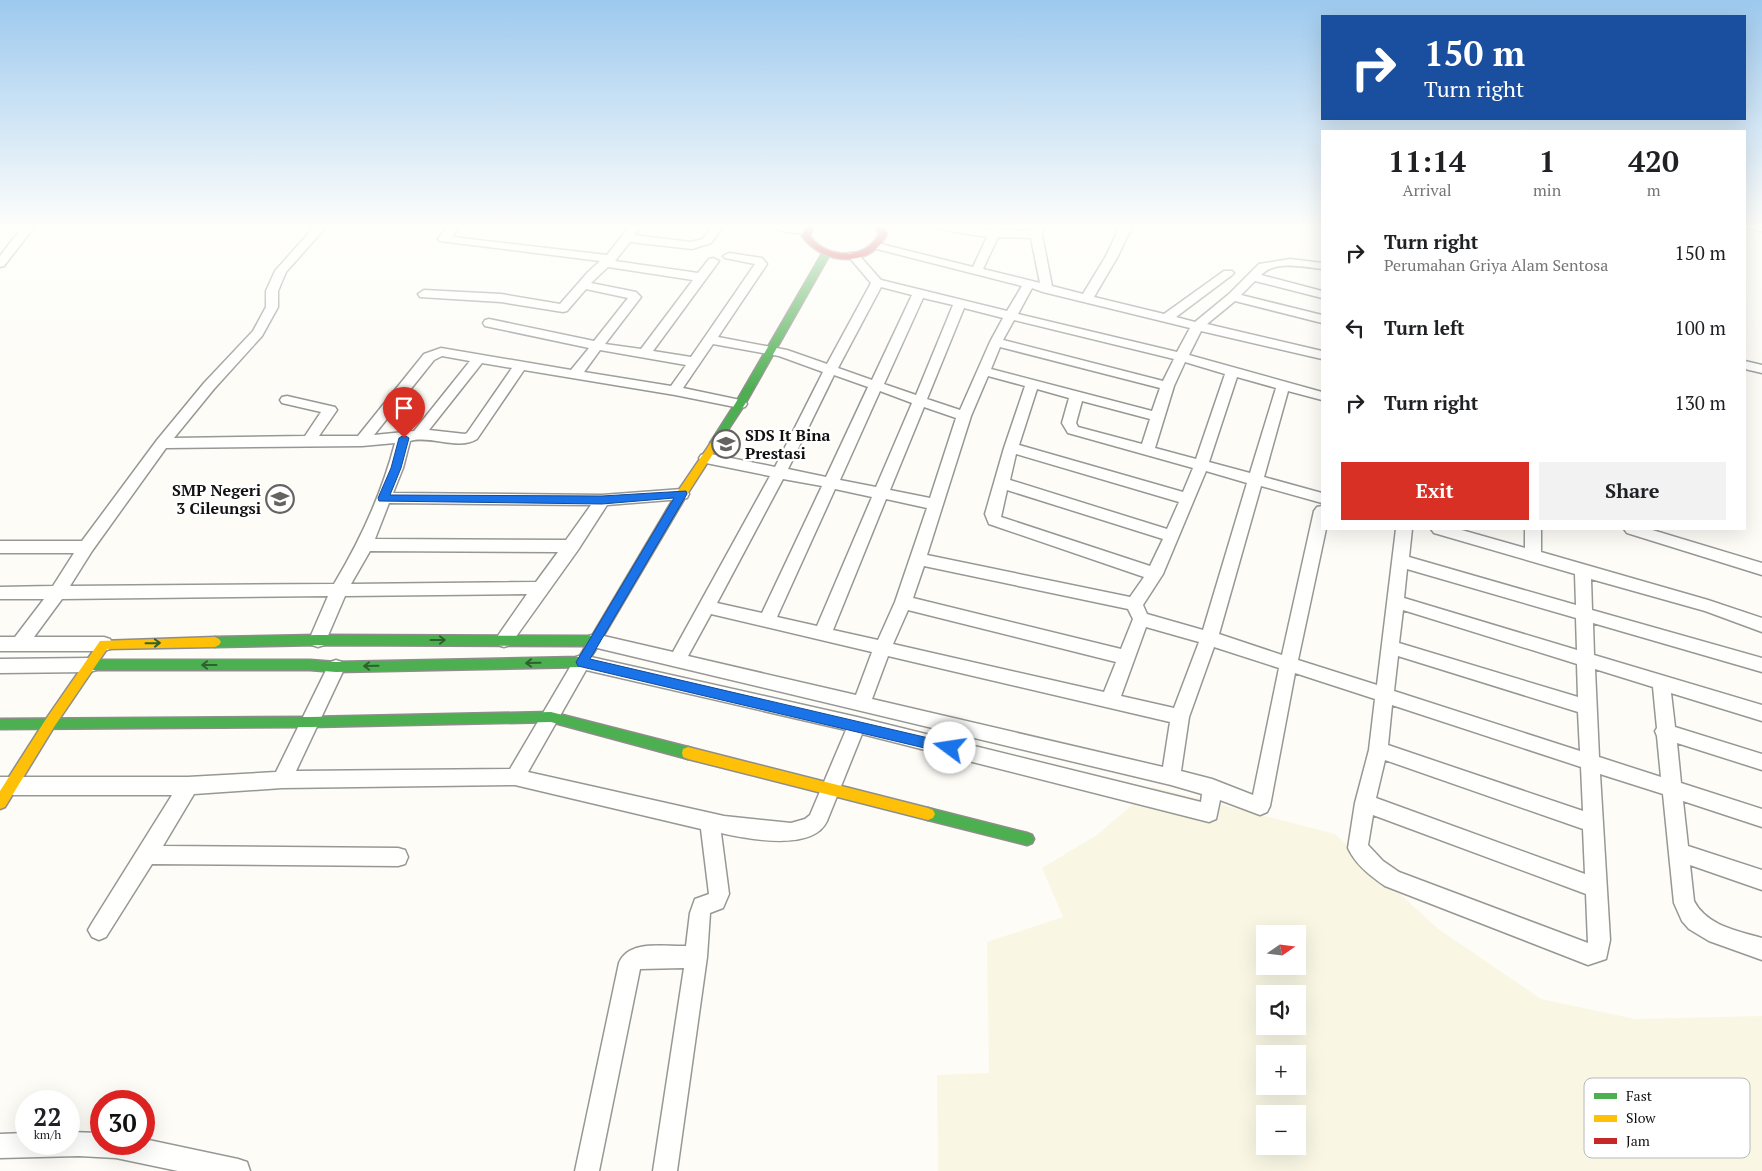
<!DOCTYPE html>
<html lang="en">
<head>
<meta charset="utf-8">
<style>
  :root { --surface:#fff; --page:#f2f2f2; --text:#202124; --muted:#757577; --accent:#d93025 }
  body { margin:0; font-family:"PT Serif",serif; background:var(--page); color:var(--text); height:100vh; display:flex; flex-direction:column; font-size:19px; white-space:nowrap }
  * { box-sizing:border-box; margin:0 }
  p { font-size:16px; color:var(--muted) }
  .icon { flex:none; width:28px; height:28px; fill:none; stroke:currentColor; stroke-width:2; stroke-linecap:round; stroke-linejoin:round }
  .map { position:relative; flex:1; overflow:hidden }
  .side { position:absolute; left:1321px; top:130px; width:425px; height:400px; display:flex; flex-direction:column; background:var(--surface); border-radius:0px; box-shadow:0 5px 20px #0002 }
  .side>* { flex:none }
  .banner { position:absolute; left:1321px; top:15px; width:425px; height:105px; border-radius:0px; box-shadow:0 5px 20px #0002; background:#1a4fa0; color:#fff; overflow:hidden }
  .needle { width:32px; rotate:76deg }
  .controls { position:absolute; left:1256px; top:925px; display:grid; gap:10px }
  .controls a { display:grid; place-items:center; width:50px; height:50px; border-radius:0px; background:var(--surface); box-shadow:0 5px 20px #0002; font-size:25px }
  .speed { position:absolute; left:15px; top:1090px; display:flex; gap:10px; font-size:25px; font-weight:700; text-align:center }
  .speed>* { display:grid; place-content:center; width:65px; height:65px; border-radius:50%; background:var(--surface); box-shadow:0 5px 20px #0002; line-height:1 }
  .speed small { font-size:12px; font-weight:400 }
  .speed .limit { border:8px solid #d22; background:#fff; color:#111 }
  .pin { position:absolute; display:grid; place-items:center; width:42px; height:42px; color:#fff; margin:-51px -21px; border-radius:50% 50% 50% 0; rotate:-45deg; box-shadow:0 0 5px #0007 }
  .pin .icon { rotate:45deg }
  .me { position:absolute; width:55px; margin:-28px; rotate:284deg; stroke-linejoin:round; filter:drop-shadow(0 0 4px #0008) }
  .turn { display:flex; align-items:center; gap:18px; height:105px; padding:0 20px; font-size:22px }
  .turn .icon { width:65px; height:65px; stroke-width:2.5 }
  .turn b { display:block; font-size:35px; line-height:42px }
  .eta { display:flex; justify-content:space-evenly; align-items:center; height:85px; text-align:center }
  .eta b { font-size:30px; font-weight:700; line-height:35px }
  .cta { display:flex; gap:10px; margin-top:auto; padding:10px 20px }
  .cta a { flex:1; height:58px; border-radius:0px; background:var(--accent); color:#fff; font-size:20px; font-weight:700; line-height:58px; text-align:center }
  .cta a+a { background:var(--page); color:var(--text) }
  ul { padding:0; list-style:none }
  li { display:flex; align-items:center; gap:15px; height:75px; padding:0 20px }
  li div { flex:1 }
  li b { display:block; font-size:19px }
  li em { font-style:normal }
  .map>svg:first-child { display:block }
  .farmland { fill:#f9f7e4; fill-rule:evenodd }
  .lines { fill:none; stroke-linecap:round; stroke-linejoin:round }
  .street-casing { stroke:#979795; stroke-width:3 }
  .fast-casing { stroke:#8e8d8b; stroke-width:3 }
  .slow-casing { stroke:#8e8d8b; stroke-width:3 }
  .jam-casing { stroke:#8e8d8b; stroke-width:3 }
  .street { fill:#fffffe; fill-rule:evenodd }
  .fast { fill:#4caf50; fill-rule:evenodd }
  .slow { fill:#ffc107; fill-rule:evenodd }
  .jam { fill:#c62828; fill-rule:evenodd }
  .oneway { stroke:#2e6030 }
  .route { fill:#1a73e8; stroke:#114b97 }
  .labels { text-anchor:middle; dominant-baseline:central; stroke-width:5; stroke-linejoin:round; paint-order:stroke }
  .poi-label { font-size:16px; font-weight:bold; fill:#111; stroke:#fff; text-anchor:start }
  .key { fill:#fff; stroke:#b8b8b8; stroke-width:1 }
  .key-label { font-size:14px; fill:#111 }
</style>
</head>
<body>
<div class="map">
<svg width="1762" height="1171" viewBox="0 0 1762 1171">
  <rect width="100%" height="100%" fill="#fdfcf7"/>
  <!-- farmland -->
  <path class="farmland" d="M1153,787l182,47 102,94 104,71 94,20 127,-3v155h-824l-1,-96 52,-2 -2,-131 76,-25 -21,-49 55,-33zM1265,934h33v32h-33zM1265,994h33v32h-33zM1265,1054h33v32h-33zM1265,1114h33v32h-33z"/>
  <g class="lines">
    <defs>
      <g id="street">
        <polygon points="23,226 35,226 4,266 0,267 0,256"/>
        <path d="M315,226h12l-41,46 -8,19v16l-16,29 -48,53 -40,49 131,-2 16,-24 -39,-9 -2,-3 2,-3 5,-1 48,11 2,3 -18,26h39l66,-82 17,-6 130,22 18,-22 -104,-22 -2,-3 2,-3 4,-1 105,22 34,-43 -42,-9 -19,22 -4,1 -62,-10 -81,-5 -2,-3 6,-4 77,4 59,10 28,-32 12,-11 -160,-20 -2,-2 10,-13h12l-8,11 155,18 23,-29h12l-8,9 57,7 12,-3 9,-13h12l-13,17 -19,6 -62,-7 -15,19 83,12 11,-14 4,-1 6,3 -66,90 38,6 64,-93 -30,-6 -2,-2 6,-3 33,5 5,6 -49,73 69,13 40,14 44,-81 -22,-26 -2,-2 2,-2h8l24,27 126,31 15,-25 -149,-38 -2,-2 6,-3 96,24 14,-30 -50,-8 -6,-3h24l34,4 1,-4h12l-2,4 31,1 1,-5h12l-2,9 10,51 31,8 23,-38 14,-30h12l-14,30 -24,41 70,17 60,-43h8l2,2 -2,2 -56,42 19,5 34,-28 30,-30 31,-5 32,4v6c-19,-2 -47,-9 -61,6l61,16v7l-67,-17 -14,14 81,20v8l-87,-22 -28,23 115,27v8l-121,-28 -12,24 133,37v8l-34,-9 -24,86 58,16v10l-61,-17 -42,148 63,21 32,-144 3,-4 5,-1v23h4l-28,131 79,25 19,-156h16l-3,28 167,48 -1,-31 -141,-41 -3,-4h27l67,19v-19h16v23l167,48 54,18v14l-57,-21 -114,-32 1,31 170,48v14l-169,-49 1,32 168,50v16l-91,-28 4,34 87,27v16l-85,-27 4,40 81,26v18l-79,-26 5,45 74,24v20l-72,-25 4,36c13,25 44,30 68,37v22l-53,-19 -20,-12 -7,-8 -8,-18 -11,-109 -63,-20 10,166 -4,19 -18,6 -203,-79c-15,-10 -30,-22 -37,-38l7,-45 14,-53 6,-51 -80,-26 -25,133 -3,6 -7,3 -40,-15 -4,19 -7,3 -347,-88 -35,87c-14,31 -79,18 -106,12l8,61 -6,14 -13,5 -3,44 -30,214h-24l31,-203 -44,1 -41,202h-24l44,-208c10,-24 46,-16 67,-17l4,-33 5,-14 14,-5 -8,-65 -186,-44 -233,3 -88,6 -31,52 235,2 7,2 3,7 -3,7 -7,2 -246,-2 -46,73 -7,3 -7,-3 -4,-7 4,-7 80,-128h-172v-18h188l88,-5 54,-110 6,-2 6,2 3,5 -49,104 214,-2 66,-112 6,-2 275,62 344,85 1,-8 -31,-9 -582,-139 -3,-5 3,-5 6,-2 78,18 97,-176 -64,-13 -5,-2 -2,-3 2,-3 5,-2 69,14 48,-95 -44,-16 -66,-12 -30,44 62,13 2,3 -2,3 -5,1 -65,-13 -151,-25 -47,69c-19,12 -46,-4 -67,2l-7,27 -10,25 209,2 80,-6 5,1 2,4 -2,4 -5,1 -75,6 -29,45 -68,95 -6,2 -6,-2 -3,-5 32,-46 -182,2 -21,49 -6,2 -6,-2 -3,-5 19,-44 -266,3 -28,38h70l6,2 3,5 -3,5 -6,2h-104v-14h15l29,-38h-44v-12l53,-1 21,-33h-74v-12h82l75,-101 47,-57 49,-52 13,-24v-16l9,-20zM998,237l33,1 9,45 -57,-14zM608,267l85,13 -52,69 -36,-5 36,-47 -5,-5 -45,-9zM881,287l31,8 -40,85 -34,-12zM1032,288l11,4 147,36 -13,24 -159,-38zM923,298l30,7 -37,90 -32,-11zM964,308l39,10 -13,24 -30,68 -33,-11zM1014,320l160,39 -11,22 -160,-41zM1000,347l160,41 -8,23 -161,-42zM600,350l86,15 -15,21 -87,-14zM442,356l28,5 -56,70 -40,4 60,-75zM1185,362l40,12 -29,85 -41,-11 19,-62zM482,363l30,5 -45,65 -2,1 -36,-4zM834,375l34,12 -42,90 -38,-8zM988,376l37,10 -21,62 -19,66 4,10 155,53 -14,20 -203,-42 44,-139zM1237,377l39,11 -26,85 -41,-11zM1037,389l32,9 -7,25 6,10 125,35 -10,24 -164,-47zM880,391l32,12 -36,84 -36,-7zM1082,401l68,18 -8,25 -64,-17 -2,-4zM924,407l32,11 -26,80 -40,-8zM395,443c-13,50 -34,96 -61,141l-264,2 22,-35 74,-103 196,-2zM1016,454l163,48 -12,27 -157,-49zM1206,471l41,12 -44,147 -56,-16 -4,-9 20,-31zM783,479l39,7 -60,127 -45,-10zM835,489l37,8 -55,129 -40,-9zM1007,490l156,49 -13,27 -149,-49zM886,499l41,9 -32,94 -17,38 -45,-10zM389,503l202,2 -25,35 -191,-1zM370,551l188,1 -22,30 -185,2zM924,566l204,43 5,10 -12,30 -208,-51zM1407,569l169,49 1,32 -173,-52zM908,610l208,52 -12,30 -211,-48zM1403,610l174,54 1,33 -179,-54zM711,614l161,38 -16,43 -168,-39zM1146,627l53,15 -25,66 -53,-12zM1214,647l65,21 -26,127 -41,-16 -31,-8 8,-54zM888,656l282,66 -7,45 -291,-68zM1398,656l180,56 2,39 -186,-60zM1595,669l58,18 4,41 -2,3 2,5 4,41 -62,-20zM586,670l260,60 -36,85 -5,4 -14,4 -67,-7 -196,-44zM1392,705l189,62 2,44 -195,-66zM1385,760l198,69 2,45 -209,-76zM1373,815l213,79 2,49 -189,-71 -16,-11 -15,-16z"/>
        <path d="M772,226l39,2 2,2c-7,6 -34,2 -41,-4z"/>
        <polygon points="1745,226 1762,226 1762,231 1747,228"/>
        <polygon points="1745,361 1762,365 1762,373 1745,369"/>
        <polygon points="1624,529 1649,529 1762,563 1762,575 1627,533"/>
        <polygon points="90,658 96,660 99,665 96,670 90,672 0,673 0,659"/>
        <polygon points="69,1132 101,1133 101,1144 144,1144 144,1139 238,1159 247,1162 250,1171 178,1171 116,1158 79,1156 0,1158 0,1134 26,1133 26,1144 69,1144"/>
      </g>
      <g id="fast">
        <polygon points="823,252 830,254 745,404 718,445 712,445 710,443 735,404"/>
        <polygon points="318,635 595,636 599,638 601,641 599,644 594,646 596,649 586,665 582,667 336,672 310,670 90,670 86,668 84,665 86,662 90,660 310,660 336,662 579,657 586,646 318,645 215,647 211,645 209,642 211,639 215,637"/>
        <polygon points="551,712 688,747 693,749 694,753 693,757 688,759 551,722 310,727 0,729 0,719 310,717"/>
        <polygon points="928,808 1027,833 1032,835 1034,839 1032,843 1027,845 928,820 923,818 921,814 923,810"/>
      </g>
      <g id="slow">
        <polygon points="715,440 720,443 686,496 594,652 586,652 584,649 586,646 678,491 712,441"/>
        <polygon points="215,637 219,639 221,642 219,645 215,647 107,649 54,727 5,807 0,809 0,791 46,719 100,641"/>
        <polygon points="688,747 928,808 933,810 935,814 933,818 928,820 688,759 683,757 682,753 683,749"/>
      </g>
      <path id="jam" d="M806,226h8l-4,10c16,23 56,25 69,-2l-4,-8h8l4,8c-16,35 -65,31 -85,2z"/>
    </defs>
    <!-- street casing -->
    <use href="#street" class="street-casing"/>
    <!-- fast casing -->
    <use href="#fast" class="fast-casing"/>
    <!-- slow casing -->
    <use href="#slow" class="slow-casing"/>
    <!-- jam casing -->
    <use href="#jam" class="jam-casing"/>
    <!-- street -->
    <use href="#street" class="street"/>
    <!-- fast -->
    <use href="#fast" class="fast"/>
    <!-- slow -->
    <use href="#slow" class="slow"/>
    <!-- jam -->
    <use href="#jam" class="jam"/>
  </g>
  <!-- one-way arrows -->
  <defs><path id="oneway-shaft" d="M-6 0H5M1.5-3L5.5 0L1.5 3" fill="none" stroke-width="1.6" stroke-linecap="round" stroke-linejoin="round" transform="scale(1.25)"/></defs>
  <g class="oneway">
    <use href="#oneway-shaft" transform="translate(438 640)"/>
    <use href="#oneway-shaft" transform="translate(153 643) rotate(-1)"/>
    <use href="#oneway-shaft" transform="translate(533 663) rotate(179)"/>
    <use href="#oneway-shaft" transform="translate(209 665) rotate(-180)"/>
    <use href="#oneway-shaft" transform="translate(371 666) rotate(179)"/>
  </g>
  <!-- sky -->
  <linearGradient id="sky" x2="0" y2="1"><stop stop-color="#9dc9ee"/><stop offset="0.58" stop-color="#fefefb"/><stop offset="1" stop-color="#fefefb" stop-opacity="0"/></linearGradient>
  <rect width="1762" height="390" fill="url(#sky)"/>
  <!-- route -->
  <polygon class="route" points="404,435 409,438 401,468 390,495 602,496 686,491 687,494 590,659 950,743 954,744 956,748 954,752 950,754 578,666 576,662 578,659 674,498 602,504 379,501 378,498 391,468 399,438"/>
  <!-- icons -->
  <defs>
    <symbol id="school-ring" viewBox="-11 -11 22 22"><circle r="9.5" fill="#fff" stroke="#646362" stroke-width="1.5"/><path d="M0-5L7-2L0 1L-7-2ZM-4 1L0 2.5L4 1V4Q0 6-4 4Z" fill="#646362"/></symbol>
  </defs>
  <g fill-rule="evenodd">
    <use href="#school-ring" x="710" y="428" width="32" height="32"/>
    <use href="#school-ring" x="264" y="483" width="32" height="32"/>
  </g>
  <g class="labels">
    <!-- poi labels -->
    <g class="poi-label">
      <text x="745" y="435">SDS It Bina<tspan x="745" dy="18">Prestasi</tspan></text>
      <text x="261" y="490" text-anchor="end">SMP Negeri<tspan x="261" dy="18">3 Cileungsi</tspan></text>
    </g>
  </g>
  <!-- legend -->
  <rect x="1584" y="1078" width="166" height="80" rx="8" class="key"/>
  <rect x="1594" y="1093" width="23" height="6" fill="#4caf50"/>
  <rect x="1594" y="1115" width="23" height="7" fill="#ffc107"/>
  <rect x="1594" y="1138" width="23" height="6" fill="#c62828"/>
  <g class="key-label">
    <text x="1626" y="1101">Fast</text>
    <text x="1626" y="1123">Slow</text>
    <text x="1626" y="1146">Jam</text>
  </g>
</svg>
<div class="controls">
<a><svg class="needle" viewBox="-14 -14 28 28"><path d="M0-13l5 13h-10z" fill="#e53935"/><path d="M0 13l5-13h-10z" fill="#757577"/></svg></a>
<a><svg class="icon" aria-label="sound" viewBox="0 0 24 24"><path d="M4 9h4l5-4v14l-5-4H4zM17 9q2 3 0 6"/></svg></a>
<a>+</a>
<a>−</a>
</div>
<div class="speed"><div>22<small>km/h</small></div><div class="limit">30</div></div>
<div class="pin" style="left:404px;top:438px;background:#d93025"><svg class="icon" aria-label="arrive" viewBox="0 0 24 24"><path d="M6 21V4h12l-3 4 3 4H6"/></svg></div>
<svg class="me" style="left:950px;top:748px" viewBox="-20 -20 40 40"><circle r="19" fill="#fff"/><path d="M0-13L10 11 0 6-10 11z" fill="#1a73e8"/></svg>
<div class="banner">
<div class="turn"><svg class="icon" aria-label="right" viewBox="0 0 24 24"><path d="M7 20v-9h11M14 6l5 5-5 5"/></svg><div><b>150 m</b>Turn right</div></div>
</div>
<section class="side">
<div class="eta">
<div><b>11:14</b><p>Arrival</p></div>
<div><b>1</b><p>min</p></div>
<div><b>420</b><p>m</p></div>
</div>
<ul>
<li><svg class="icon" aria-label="right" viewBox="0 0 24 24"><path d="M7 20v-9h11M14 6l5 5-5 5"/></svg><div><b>Turn right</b><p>Perumahan Griya Alam Sentosa</p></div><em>150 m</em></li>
<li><svg class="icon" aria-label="left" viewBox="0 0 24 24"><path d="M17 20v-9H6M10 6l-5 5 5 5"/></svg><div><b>Turn left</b></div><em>100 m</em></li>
<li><svg class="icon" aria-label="right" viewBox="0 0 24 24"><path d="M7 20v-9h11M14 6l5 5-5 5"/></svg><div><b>Turn right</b></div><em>130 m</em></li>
</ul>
<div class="cta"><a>Exit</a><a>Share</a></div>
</section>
</div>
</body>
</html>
